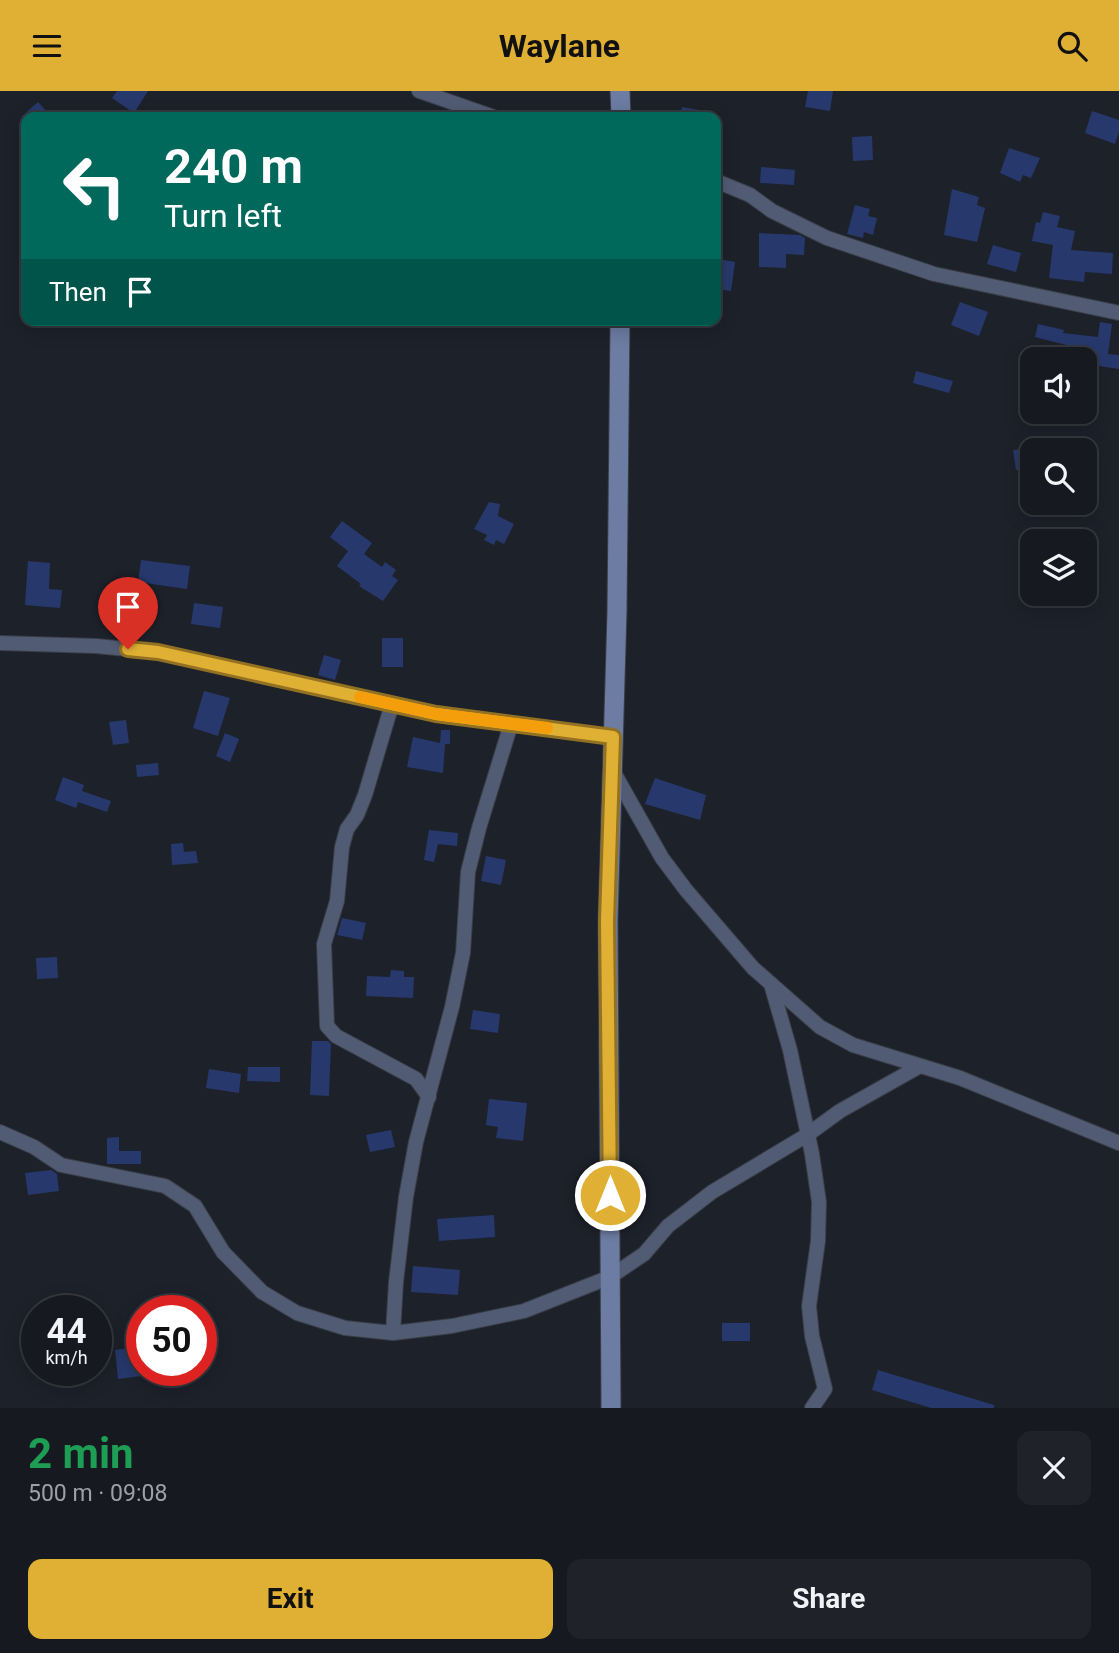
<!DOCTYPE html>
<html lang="en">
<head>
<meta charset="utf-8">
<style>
  :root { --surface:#161920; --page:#1f2229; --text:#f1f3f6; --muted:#9ea0a5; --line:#35383e; --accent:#e0b034 }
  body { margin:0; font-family:Roboto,sans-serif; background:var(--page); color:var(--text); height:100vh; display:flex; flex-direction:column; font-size:26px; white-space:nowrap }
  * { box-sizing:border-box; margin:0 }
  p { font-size:23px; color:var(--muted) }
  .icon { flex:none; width:38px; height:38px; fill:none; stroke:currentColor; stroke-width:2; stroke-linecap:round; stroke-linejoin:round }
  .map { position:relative; height:1317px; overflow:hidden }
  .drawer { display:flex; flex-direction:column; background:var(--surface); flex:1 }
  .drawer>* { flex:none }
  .top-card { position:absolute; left:21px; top:21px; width:700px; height:214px; border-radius:14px; box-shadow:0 4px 18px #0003,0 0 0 2px var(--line); background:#00695c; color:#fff; overflow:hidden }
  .buttons { position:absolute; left:1020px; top:256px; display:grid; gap:14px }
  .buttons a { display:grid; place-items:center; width:77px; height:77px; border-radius:14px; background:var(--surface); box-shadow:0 4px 18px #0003,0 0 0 2px var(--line); font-size:35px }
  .speed { position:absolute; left:21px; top:1204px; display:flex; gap:14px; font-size:35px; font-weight:700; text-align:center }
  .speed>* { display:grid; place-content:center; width:91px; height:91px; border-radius:50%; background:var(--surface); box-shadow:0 4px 18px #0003,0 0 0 2px var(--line); line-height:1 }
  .speed small { font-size:18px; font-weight:400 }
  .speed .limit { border:10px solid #d22; background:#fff; color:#111 }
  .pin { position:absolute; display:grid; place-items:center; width:60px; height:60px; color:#fff; margin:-72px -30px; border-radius:50% 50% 50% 0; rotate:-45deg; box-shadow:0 0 7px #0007 }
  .pin .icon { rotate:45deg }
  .me { position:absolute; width:77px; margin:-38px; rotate:0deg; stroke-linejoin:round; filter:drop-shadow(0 0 5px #0008) }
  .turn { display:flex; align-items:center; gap:24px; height:147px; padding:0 28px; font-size:32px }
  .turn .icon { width:91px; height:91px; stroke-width:2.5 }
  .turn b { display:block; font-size:49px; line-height:60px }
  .then { display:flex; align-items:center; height:66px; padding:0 28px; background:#0003; gap:14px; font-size:26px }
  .round { display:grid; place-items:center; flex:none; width:74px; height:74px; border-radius:14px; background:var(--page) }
  .headline { display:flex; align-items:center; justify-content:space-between; height:119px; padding:0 28px }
  h1 { font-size:42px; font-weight:700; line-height:52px; color:#1e9e55 }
  .primary-button { display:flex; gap:14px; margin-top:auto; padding:14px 28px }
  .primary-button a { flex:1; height:80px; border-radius:14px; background:var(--accent); color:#111; font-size:28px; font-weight:700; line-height:80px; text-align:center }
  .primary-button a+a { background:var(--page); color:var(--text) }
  header { display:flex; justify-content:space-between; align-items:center; height:91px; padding:0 28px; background:var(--accent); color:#111; font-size:32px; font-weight:700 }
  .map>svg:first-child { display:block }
  .building { fill:#27396c }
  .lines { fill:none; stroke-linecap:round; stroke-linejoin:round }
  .minor-casing { stroke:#3a3e47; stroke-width:16 }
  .secondary-casing { stroke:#3a3e47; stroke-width:21 }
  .minor { stroke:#515b73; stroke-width:14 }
  .secondary { stroke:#6c7ca2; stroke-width:19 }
  .route-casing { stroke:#927222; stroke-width:18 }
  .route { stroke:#e0b034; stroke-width:12 }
  .slow { stroke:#f59e0b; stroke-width:12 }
</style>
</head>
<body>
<header><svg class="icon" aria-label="menu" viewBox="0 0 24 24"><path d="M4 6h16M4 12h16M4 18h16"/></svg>Waylane<svg class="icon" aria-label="search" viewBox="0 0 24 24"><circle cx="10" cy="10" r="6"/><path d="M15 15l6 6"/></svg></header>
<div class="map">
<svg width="1119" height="1317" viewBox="0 0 1119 1317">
  <rect width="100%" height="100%" fill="#1d212a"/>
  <!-- building -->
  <g class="building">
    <polygon points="117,0 148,0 134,22 112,7"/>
    <polygon points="808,0 833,0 830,20 805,16"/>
    <polygon points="38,11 52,26 21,26"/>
    <polygon points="682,16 711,21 711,26 680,26"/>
    <polygon points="1092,20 1119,29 1119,41 1115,53 1085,42"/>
    <polygon points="872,45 873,69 853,70 852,46"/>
    <polygon points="1009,57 1040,67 1031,87 1023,84 1020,91 1000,82"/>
    <polygon points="761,76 795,79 794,94 760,92"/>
    <polygon points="952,98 979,106 977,114 985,117 977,151 944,144"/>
    <polygon points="855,114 870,118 868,125 877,127 873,144 864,141 863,147 847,143"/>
    <polygon points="1043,121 1060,125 1057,136 1075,140 1071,159 1113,162 1112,183 1085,181 1084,191 1049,187 1053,154 1032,150 1036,131 1040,132"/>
    <polygon points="759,142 800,144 805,147 804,164 786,163 786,177 759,176"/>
    <polygon points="993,154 1021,162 1016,181 987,173"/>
    <polygon points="719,168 735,171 731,200 716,198"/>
    <polygon points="960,211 988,221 979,245 951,234"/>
    <polygon points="1100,231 1112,233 1108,263 1119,264 1119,278 1085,273 1085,268 1077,268 1078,257 1035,246 1038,233 1064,239 1063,242 1098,246"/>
    <polygon points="916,280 953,290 949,302 913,292"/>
    <polygon points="1029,357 1032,377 1016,379 1013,359"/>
    <polygon points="489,411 500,413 498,425 514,433 504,453 496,449 494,454 484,449 487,444 474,438"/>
    <polygon points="342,430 372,452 364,463 382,476 385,471 396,479 392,485 398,489 383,510 359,495 361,493 337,475 348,460 330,446"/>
    <polygon points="141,469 190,475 187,498 138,491"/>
    <polygon points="28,470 50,472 49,498 62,499 60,517 25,514"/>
    <polygon points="194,512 223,516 220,537 191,533"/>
    <rect x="382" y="547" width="21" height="29"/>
    <polygon points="324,564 341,569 335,589 318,584"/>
    <polygon points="204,600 230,607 218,645 193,637"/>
    <polygon points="126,629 129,652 113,654 109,631"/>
    <polygon points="441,639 450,639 450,653 445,653 443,682 407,676 413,646 440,652"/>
    <polygon points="225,642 239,648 230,671 216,665"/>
    <polygon points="158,672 159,684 137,686 136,674"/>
    <polygon points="63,686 84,694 82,700 111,710 107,721 78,711 76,717 55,709"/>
    <polygon points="655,687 706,704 700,729 645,713"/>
    <polygon points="429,739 458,742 457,755 438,753 434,771 424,769"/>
    <polygon points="183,752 184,761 196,760 198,772 172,774 171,753"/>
    <polygon points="486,765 506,769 501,794 481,790"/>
    <polygon points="342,827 366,832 362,849 337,844"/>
    <polygon points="57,866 58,887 37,888 36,867"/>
    <polygon points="391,879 404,880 404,886 414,886 413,907 366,905 367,885 390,886"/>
    <polygon points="473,919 500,923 498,942 470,938"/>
    <polygon points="312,950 328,950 331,953 329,1005 310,1004"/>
    <polygon points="248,976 280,976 280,991 247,990"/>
    <polygon points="209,978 241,983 239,1002 206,997"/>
    <polygon points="489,1008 527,1012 523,1050 496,1047 498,1036 486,1034"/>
    <polygon points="391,1039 395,1056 370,1061 366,1044"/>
    <polygon points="119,1046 119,1060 141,1060 141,1073 107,1073 107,1047"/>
    <polygon points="51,1079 57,1083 59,1100 28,1104 25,1082"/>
    <polygon points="494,1124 495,1146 439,1150 437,1128"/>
    <polygon points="413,1175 460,1179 458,1204 411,1201"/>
    <rect x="722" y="1232" width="28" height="18"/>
    <polygon points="142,1255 142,1285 118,1288 115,1259"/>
    <polygon points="878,1279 994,1314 994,1317 931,1317 872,1299"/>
  </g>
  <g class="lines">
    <defs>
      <g id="minor">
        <polyline points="419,0 494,26"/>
        <polyline points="716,90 750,104 772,120 827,147 934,183 1119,222"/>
        <polyline points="0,552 96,555 158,561 436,623 613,646"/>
        <polyline points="392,613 365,704 357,724 347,738 342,756 337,810 324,853 327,935 336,945 416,988 429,1006"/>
        <polyline points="613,680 662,767 686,799 753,877 820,936 853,954 960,987 1119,1052"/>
        <polyline points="771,893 790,959 812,1063 819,1111 818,1150 809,1215 812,1245 825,1298 812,1317"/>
        <polyline points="0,1041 34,1056 61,1074 165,1095 195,1115 223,1161 262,1201 297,1222 345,1237 393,1242 452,1235 524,1220 610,1186 644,1163 668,1135 712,1101 807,1044 840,1020 920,975"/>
        <polyline points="393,1242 396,1191 406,1106 416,1051 452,916 463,862 468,781 479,737 511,633"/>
      </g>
      <g id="secondary">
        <polyline points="620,0 621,26"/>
        <polyline points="611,1317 608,830 617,520 620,229"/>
      </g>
    </defs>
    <!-- minor casing -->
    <use href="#minor" class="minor-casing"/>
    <!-- secondary casing -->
    <use href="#secondary" class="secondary-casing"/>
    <!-- minor -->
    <use href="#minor" class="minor"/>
    <!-- secondary -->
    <use href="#secondary" class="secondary"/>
  </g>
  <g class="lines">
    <defs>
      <polyline id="route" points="128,558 158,561 436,623 613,646 607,830 610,1104"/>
    </defs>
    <!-- route casing -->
    <use href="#route" class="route-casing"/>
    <!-- route -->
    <use href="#route" class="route"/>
    <!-- slow -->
    <polyline class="slow" points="360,606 436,623 547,637"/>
  </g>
</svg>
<div class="buttons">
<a><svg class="icon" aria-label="sound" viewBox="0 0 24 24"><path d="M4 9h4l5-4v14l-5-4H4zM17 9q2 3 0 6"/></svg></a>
<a><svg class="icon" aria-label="search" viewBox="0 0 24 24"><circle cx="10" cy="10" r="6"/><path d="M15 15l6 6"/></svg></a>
<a><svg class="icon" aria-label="layers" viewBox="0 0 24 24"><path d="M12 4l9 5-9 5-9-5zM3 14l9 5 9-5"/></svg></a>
</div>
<div class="speed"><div>44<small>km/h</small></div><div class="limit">50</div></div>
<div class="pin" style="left:128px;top:558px;background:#d93025"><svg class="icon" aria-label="arrive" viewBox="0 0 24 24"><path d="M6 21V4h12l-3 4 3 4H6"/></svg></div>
<svg class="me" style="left:610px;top:1104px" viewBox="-20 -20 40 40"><circle r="17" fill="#e0b034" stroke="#fff" stroke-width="3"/><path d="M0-11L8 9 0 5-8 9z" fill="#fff"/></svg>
<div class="top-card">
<div class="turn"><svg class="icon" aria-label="left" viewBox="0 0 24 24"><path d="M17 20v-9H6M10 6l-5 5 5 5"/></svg><div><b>240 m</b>Turn left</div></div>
<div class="then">Then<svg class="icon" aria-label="arrive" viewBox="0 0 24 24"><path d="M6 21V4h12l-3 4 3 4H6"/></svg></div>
</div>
</div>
<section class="drawer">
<div class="headline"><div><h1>2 min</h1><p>500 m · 09:08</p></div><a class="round"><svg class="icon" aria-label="close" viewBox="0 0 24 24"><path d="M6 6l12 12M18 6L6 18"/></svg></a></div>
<div class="primary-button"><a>Exit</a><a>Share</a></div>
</section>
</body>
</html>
